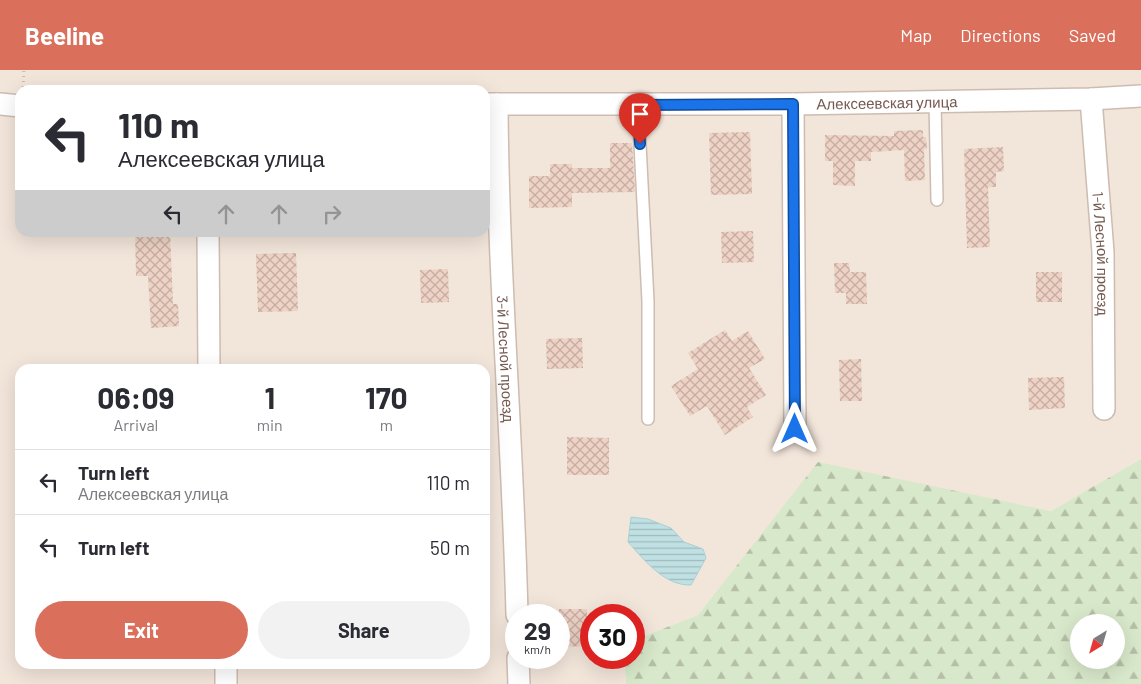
<!DOCTYPE html>
<html lang="en">
<head>
<meta charset="utf-8">
<style>
  :root { --surface:#fff; --page:#f2f2f3; --text:#2b2b33; --muted:#7c7c81; --line:#e1e1e2; --accent:#da6f5b }
  body { margin:0; font-family:Barlow,sans-serif; background:var(--page); color:var(--text); height:100vh; display:flex; flex-direction:column; font-size:19px; white-space:nowrap }
  * { box-sizing:border-box; margin:0 }
  p { font-size:16px; color:var(--muted) }
  .icon { flex:none; width:28px; height:28px; fill:none; stroke:currentColor; stroke-width:2; stroke-linecap:round; stroke-linejoin:round }
  .map { position:relative; flex:1; overflow:hidden }
  .drawer { position:absolute; left:15px; top:294px; width:475px; height:305px; display:flex; flex-direction:column; background:var(--surface); border-radius:15px; box-shadow:0 5px 20px #0002 }
  .drawer>* { flex:none }
  .top-card { position:absolute; left:15px; top:15px; width:475px; height:152px; border-radius:15px; box-shadow:0 5px 20px #0002; background:#fff; color:var(--text); overflow:hidden }
  .needle { width:32px; rotate:217deg }
  .buttons { position:absolute; left:1070px; top:544px; display:grid; gap:10px }
  .buttons a { display:grid; place-items:center; width:55px; height:55px; border-radius:50%; background:var(--surface); box-shadow:0 5px 20px #0002; font-size:25px }
  .speed { position:absolute; left:505px; top:534px; display:flex; gap:10px; font-size:25px; font-weight:700; text-align:center }
  .speed>* { display:grid; place-content:center; width:65px; height:65px; border-radius:50%; background:var(--surface); box-shadow:0 5px 20px #0002; line-height:1 }
  .speed small { font-size:12px; font-weight:400 }
  .speed .limit { border:8px solid #d22; background:#fff; color:#111 }
  .pin { position:absolute; display:grid; place-items:center; width:42px; height:42px; color:#fff; margin:-51px -21px; border-radius:50% 50% 50% 0; rotate:-45deg; box-shadow:0 0 5px #0007 }
  .pin .icon { rotate:45deg }
  .me { position:absolute; width:55px; margin:-28px; rotate:0deg; stroke-linejoin:round; filter:drop-shadow(0 0 4px #0008) }
  .turn { display:flex; align-items:center; gap:18px; height:105px; padding:0 20px; font-size:22px }
  .turn .icon { width:65px; height:65px; stroke-width:2.5 }
  .turn b { display:block; font-size:35px; line-height:42px }
  .lanes { display:flex; align-items:center; height:48px; padding:0 20px; background:#0003; justify-content:center; gap:25px; direction:ltr }
  .lanes .off { opacity:.35 }
  .eta { display:flex; justify-content:space-evenly; align-items:center; height:85px; text-align:center }
  .eta b { font-size:30px; font-weight:700; line-height:35px }
  .button { display:flex; gap:10px; margin-top:auto; padding:10px 20px }
  .button a { flex:1; height:58px; border-radius:30px; background:var(--accent); color:#fff; font-size:20px; font-weight:700; line-height:58px; text-align:center }
  .button a+a { background:var(--page); color:var(--text) }
  ul { padding:0; list-style:none }
  li { display:flex; align-items:center; gap:15px; height:65px; padding:0 20px; border-top:1px solid var(--line) }
  li div { flex:1 }
  li b { display:block; font-size:19px }
  li em { font-style:normal }
  header { display:flex; align-items:center; gap:30px; box-sizing:border-box; height:70px; padding:0 25px; background:var(--accent); color:#fff }
  header strong { font-size:24px }
  nav { display:flex; gap:28px; margin-inline-start:auto; font-size:18px }
  .map>svg:first-child { display:block }
  .residential { fill:#f2e5da; fill-rule:evenodd }
  .forest { fill:url(#forest-firs); fill-rule:evenodd }
  .water { fill:url(#water-rules); stroke:#a8d1d5 }
  .building { fill:url(#building-cross-hatch) }
  .lines { fill:none; stroke-linecap:round; stroke-linejoin:round }
  .service-casing { stroke:#cdbcb1; stroke-width:14 }
  .minor-casing { stroke:#cdbcb1; stroke-width:24 }
  .path { stroke:#d4b6a7; stroke-width:3; stroke-dasharray:1 4; stroke-linecap:butt }
  .service { stroke:#fff; stroke-width:11 }
  .minor { stroke:#fff; stroke-width:21 }
  .route-casing { stroke:#114b97; stroke-width:12 }
  .route { stroke:#1a73e8; stroke-width:9 }
  .labels { text-anchor:middle; dominant-baseline:central; stroke-width:5; stroke-linejoin:round; paint-order:stroke }
  .street-label { font-size:15px; fill:#755a50; stroke:#fef8f1 }
</style>
</head>
<body>
<header>
<strong>Beeline</strong>
<nav><a>Map</a><a>Directions</a><a>Saved</a></nav>
</header>
<div class="map">
<svg width="1141" height="614" viewBox="0 0 1141 614">
  <defs>
    <pattern id="forest-firs" width="22" height="20" patternUnits="userSpaceOnUse" patternTransform="scale(1.25)"><rect width="22" height="20" fill="#d8e8ca"/><path d="M5 1l3.5 6h-7zM16 11l3.5 6h-7z" fill="#b4bfa6"/></pattern>
    <pattern id="water-rules" width="6" height="5" patternUnits="userSpaceOnUse" patternTransform="scale(1.25)"><rect width="6" height="5" fill="#c0e1e4"/><path d="M0 2.5h6" fill="none" stroke="#a1b9bb"/></pattern>
    <pattern id="building-cross-hatch" width="8" height="8" patternUnits="userSpaceOnUse" patternTransform="scale(1.25)"><rect width="8" height="8" fill="#eed2c5"/><path d="M0 0l8 8M0 8l8-8" fill="none" stroke="#c5ada2"/></pattern>
  </defs>
  <rect width="100%" height="100%" fill="#fbf4eb"/>
  <!-- residential -->
  <path class="residential" d="M0,0h1141v389l-90,52 -233,-48 -120,152 -64,25v-25h-43v43h33l2,26h-626zM20,20h465v142h-465zM20,299h465v295h-465zM516,545h43v43h-43z"/>
  <!-- forest -->
  <path class="forest" d="M1141,389v225h-515l-2,-26h10v-18l64,-25 120,-153 233,49zM1079,552h37v38h-37z"/>
  <!-- water -->
  <path class="water" d="M631,447l17,2 23,9 13,14 19,7 3,9 -15,27c-26,1 -46,-24 -63,-43z"/>
  <!-- building -->
  <g class="building">
    <polygon points="923,60 923,67 926,67 927,79 924,79 925,110 905,111 904,80 871,82 871,91 855,91 855,116 833,115 833,91 825,91 825,65 894,66 894,61"/>
    <polygon points="750,62 752,124 711,125 709,63"/>
    <polygon points="610,73 632,73 635,122 572,123 572,137 529,138 529,106 550,106 550,94 572,94 572,98 610,98"/>
    <polygon points="1003,77 1004,101 996,102 996,117 988,117 990,177 967,178 964,79"/>
    <polygon points="753,161 754,192 722,193 721,162"/>
    <polygon points="135,162 170,162 173,234 178,234 179,256 151,258 148,206 136,206"/>
    <polygon points="296,183 298,241 258,242 256,184"/>
    <polygon points="834,193 849,193 850,202 866,202 867,234 846,234 846,223 835,223"/>
    <polygon points="448,199 449,232 421,233 420,200"/>
    <rect x="1036" y="202" width="26" height="30"/>
    <polygon points="725,260 732,271 748,261 765,289 749,298 766,325 747,337 753,347 725,365 707,336 690,346 671,316 698,299 688,283"/>
    <polygon points="582,268 583,298 547,299 546,269"/>
    <polygon points="861,289 862,331 840,331 839,290"/>
    <polygon points="1064,307 1065,338 1029,340 1028,308"/>
    <polygon points="567,367 609,368 609,405 567,405"/>
    <polygon points="559,539 587,539 587,576 559,577"/>
  </g>
  <g class="lines">
    <defs>
      <g id="service">
        <polyline points="935,32 937,130"/>
        <polyline points="638,35 648,231 648,349"/>
      </g>
      <g id="minor">
        <path id="s1" d="M1091,29l12,153 1,157"/>
        <polyline points="0,34 20,36"/>
        <path id="s2" d="M485,34h308l298,-5 50,-3"/>
        <path id="s3" d="M497,34c1,170 16,341 20,511"/>
        <polyline points="793,34 795,359"/>
        <polyline points="208,162 209,299"/>
        <polyline points="518,588 519,614"/>
        <polyline points="226,594 226,614"/>
      </g>
    </defs>
    <!-- service casing -->
    <use href="#service" class="service-casing"/>
    <!-- minor casing -->
    <use href="#minor" class="minor-casing"/>
    <!-- path -->
    <polyline class="path" points="23,17 24,0"/>
    <!-- service -->
    <use href="#service" class="service"/>
    <!-- minor -->
    <use href="#minor" class="minor"/>
  </g>
  <g class="lines">
    <defs>
      <polyline id="route" points="640,74 638,35 793,34 795,359"/>
    </defs>
    <!-- route casing -->
    <use href="#route" class="route-casing"/>
    <!-- route -->
    <use href="#route" class="route"/>
  </g>
  <g class="labels">
    <!-- street labels -->
    <g class="street-label">
      <text stroke="none"><textPath href="#s2" startOffset="402">Алексеевская улица</textPath></text>
      <text stroke="none"><textPath href="#s1" startOffset="155">1-й Лесной проезд</textPath></text>
      <text stroke="none"><textPath href="#s3" startOffset="255">3-й Лесной проезд</textPath></text>
    </g>
  </g>
</svg>
<div class="buttons">
<a><svg class="needle" viewBox="-14 -14 28 28"><path d="M0-13l5 13h-10z" fill="#e53935"/><path d="M0 13l5-13h-10z" fill="#7c7c81"/></svg></a>
</div>
<div class="speed"><div>29<small>km/h</small></div><div class="limit">30</div></div>
<div class="pin" style="left:640px;top:74px;background:#d93025"><svg class="icon" aria-label="arrive" viewBox="0 0 24 24"><path d="M6 21V4h12l-3 4 3 4H6"/></svg></div>
<svg class="me" style="left:795px;top:359px" viewBox="-20 -20 40 40"><path d="M0-17L14 15 0 8-14 15z" fill="#1a73e8" stroke="#fff" stroke-width="4"/></svg>
<div class="top-card">
<div class="turn"><svg class="icon" aria-label="left" viewBox="0 0 24 24"><path d="M17 20v-9H6M10 6l-5 5 5 5"/></svg><div><b>110 m</b>Алексеевская улица</div></div>
<div class="lanes"><svg class="icon" aria-label="left" viewBox="0 0 24 24"><path d="M17 20v-9H6M10 6l-5 5 5 5"/></svg><svg class="icon off" aria-label="ahead" viewBox="0 0 24 24"><path d="M12 20V5M6 11l6-6 6 6"/></svg><svg class="icon off" aria-label="ahead" viewBox="0 0 24 24"><path d="M12 20V5M6 11l6-6 6 6"/></svg><svg class="icon off" aria-label="right" viewBox="0 0 24 24"><path d="M7 20v-9h11M14 6l5 5-5 5"/></svg></div>
</div>
<section class="drawer">
<div class="eta">
<div><b>06:09</b><p>Arrival</p></div>
<div><b>1</b><p>min</p></div>
<div><b>170</b><p>m</p></div>
</div>
<ul>
<li><svg class="icon" aria-label="left" viewBox="0 0 24 24"><path d="M17 20v-9H6M10 6l-5 5 5 5"/></svg><div><b>Turn left</b><p>Алексеевская улица</p></div><em>110 m</em></li>
<li><svg class="icon" aria-label="left" viewBox="0 0 24 24"><path d="M17 20v-9H6M10 6l-5 5 5 5"/></svg><div><b>Turn left</b></div><em>50 m</em></li>
</ul>
<div class="button"><a>Exit</a><a>Share</a></div>
</section>
</div>
</body>
</html>
